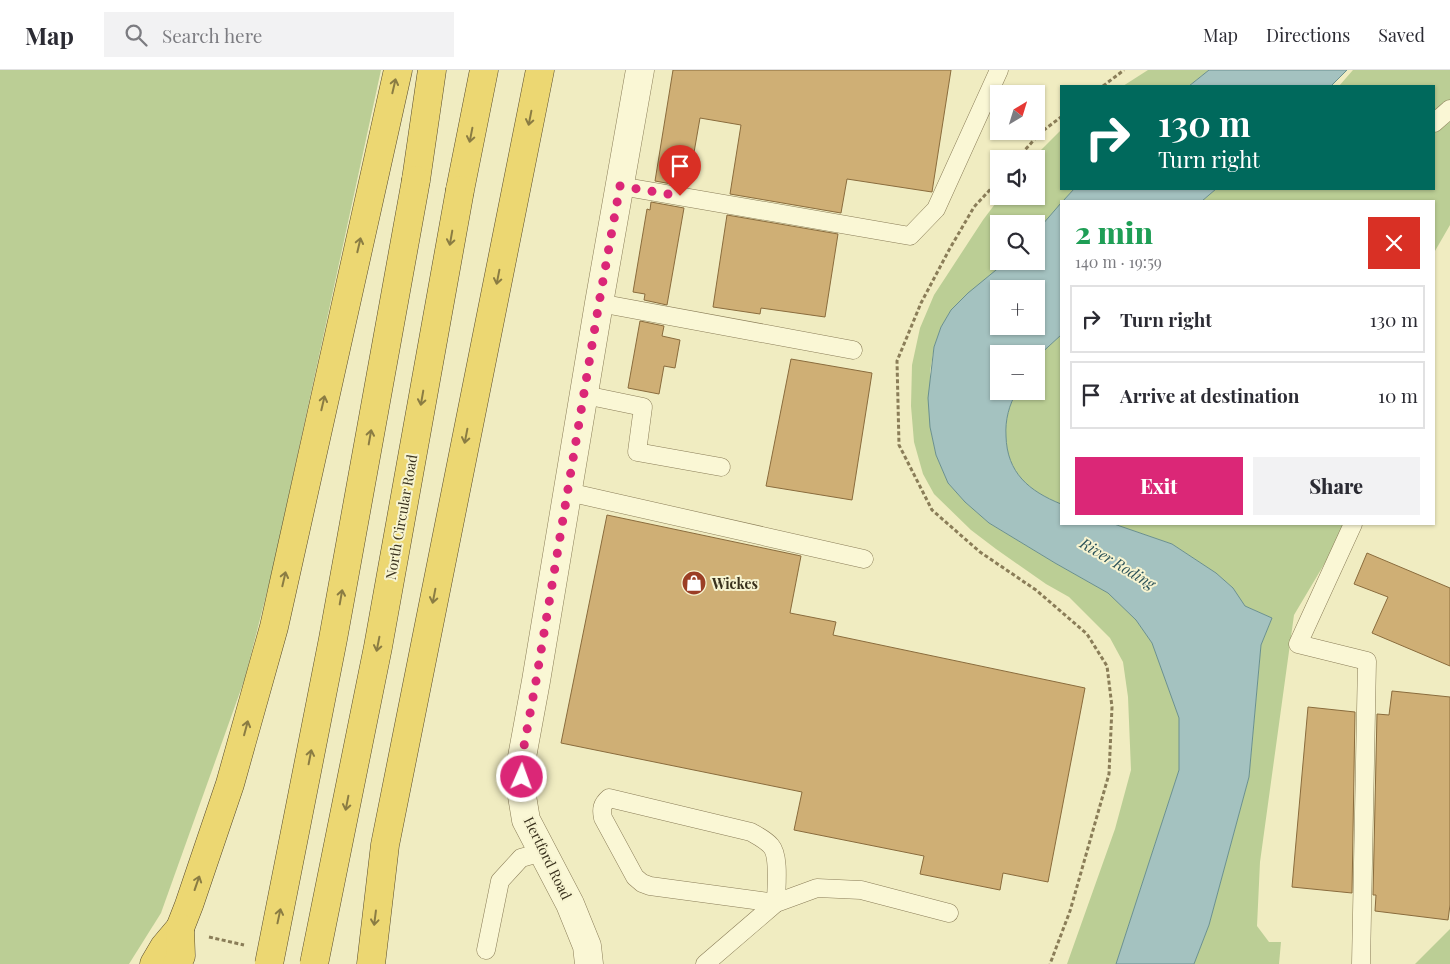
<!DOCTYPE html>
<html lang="en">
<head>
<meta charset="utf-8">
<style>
  :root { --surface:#fff; --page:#f2f2f3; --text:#2b2b33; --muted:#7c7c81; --line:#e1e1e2; --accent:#db2777 }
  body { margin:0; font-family:"Playfair Display",serif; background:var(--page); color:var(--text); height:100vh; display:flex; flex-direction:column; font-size:19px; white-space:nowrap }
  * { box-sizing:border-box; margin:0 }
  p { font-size:16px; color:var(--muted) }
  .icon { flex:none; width:28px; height:28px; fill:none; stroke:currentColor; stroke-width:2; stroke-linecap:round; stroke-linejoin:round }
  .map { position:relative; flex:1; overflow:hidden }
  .details { position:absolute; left:1060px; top:130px; width:375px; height:325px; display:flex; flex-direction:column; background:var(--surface); border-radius:0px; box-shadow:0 1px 4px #0004 }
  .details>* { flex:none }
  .guide { position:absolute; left:1060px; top:15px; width:375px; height:105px; border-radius:0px; box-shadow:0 1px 4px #0004; background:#00695c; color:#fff; overflow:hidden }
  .needle { width:32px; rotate:38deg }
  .buttons { position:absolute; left:990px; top:15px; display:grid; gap:10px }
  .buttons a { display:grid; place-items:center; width:55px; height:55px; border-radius:0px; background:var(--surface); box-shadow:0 1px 4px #0004; font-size:25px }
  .pin { position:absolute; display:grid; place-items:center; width:42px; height:42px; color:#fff; margin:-51px -21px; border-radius:50% 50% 50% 0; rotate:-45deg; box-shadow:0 0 5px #0007 }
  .pin .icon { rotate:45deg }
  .me { position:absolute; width:55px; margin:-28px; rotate:2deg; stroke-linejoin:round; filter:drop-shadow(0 0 4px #0008) }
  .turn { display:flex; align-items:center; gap:18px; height:105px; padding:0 15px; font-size:22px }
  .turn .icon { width:65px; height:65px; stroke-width:2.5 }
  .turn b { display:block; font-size:35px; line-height:42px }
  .round { display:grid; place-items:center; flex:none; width:52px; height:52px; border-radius:0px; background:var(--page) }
  .overview { display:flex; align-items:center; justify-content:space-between; height:85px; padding:0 15px }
  h1 { font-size:30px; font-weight:800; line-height:38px; color:#1e9e55 }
  .cta { display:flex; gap:10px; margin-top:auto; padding:10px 15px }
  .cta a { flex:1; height:58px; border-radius:0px; background:var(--accent); color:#fff; font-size:20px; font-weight:800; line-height:58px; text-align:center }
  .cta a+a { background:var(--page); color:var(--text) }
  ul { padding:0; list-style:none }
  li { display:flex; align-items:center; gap:15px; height:68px; margin:0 10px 8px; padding:0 5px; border:2px solid var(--line); border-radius:0px }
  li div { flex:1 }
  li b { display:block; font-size:19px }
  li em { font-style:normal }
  header { display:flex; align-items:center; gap:30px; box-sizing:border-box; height:70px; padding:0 25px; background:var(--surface); border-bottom:1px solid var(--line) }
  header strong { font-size:24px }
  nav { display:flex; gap:28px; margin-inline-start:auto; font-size:18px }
  .search { width:350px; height:45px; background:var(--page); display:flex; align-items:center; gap:12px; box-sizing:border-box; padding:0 18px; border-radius:0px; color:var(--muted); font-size:19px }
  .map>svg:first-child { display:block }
  .green { fill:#bbce95 }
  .water { fill:#a4c2c0; stroke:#6a908f; fill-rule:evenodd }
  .building { fill:#cfaf75; stroke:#8a6c3d }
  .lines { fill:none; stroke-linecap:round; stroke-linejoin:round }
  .service-casing { stroke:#8a7d58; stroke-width:19 }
  .minor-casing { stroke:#8a7d58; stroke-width:29 }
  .trunk-casing { stroke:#574a2c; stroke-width:29 }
  .path { stroke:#8a7d58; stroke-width:3; stroke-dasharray:4 2.5; stroke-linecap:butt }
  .service { stroke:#faf7d5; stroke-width:18 }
  .minor { stroke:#faf7d5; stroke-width:28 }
  .trunk { stroke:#ecd772; stroke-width:28 }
  .trunk-bridge-casing { stroke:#574a2c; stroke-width:29; stroke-linecap:butt }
  .trunk-bridge { stroke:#ecd772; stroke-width:28 }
  .oneway { stroke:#8a7c43 }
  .route { stroke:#db2777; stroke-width:9; stroke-dasharray:0 16.2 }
  .labels { text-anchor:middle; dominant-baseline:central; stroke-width:4; stroke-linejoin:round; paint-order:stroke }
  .street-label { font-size:14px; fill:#39311d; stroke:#f7f4d1 }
  .poi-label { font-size:14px; font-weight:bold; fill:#39311d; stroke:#f7f4d1; text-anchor:start }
  .water-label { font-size:15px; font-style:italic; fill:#2b5259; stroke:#f7f4d1 }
</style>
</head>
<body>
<header>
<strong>Map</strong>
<div class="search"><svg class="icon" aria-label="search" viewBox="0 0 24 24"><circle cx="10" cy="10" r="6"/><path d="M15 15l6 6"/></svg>Search here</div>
<nav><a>Map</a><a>Directions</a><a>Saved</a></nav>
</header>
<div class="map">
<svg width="1450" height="894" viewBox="0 0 1450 894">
  <rect width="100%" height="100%" fill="#f0ecc1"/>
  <!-- green -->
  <g class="green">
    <polygon points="0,0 381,0 273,498 245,608 161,843 129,894 0,894"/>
    <polygon points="1148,0 1209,0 1189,16 1123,16"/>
    <polygon points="1353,0 1450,0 1450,155 1435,181 1434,181 1434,131 1202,131 1216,119 1434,119 1434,16 1339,16"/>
    <polygon points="1061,60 1061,119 1074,119 1036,162 1036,154 999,154 999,191 1007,191 951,240 941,257 934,277 930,302 930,357 936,385 948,413 965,432 989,453 1055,493 1108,523 1136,550 1152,573 1179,648 1179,700 1116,894 1067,894 1115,759 1131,700 1128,627 1123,592 1110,568 1069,527 1046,514 996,479 971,460 934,424 923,404 914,372 911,336 912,295 920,258 934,225 983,150 1001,126 1036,126 1036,89 1032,89"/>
    <path d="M1061,265v169c-32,-13 -54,-31 -55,-68 -1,-16 3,-31 11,-45h19l1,-34z"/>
    <polygon points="1114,454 1348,454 1294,545 1260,792 1257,856 1269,872 1281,872 1279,894 1194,894 1209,855 1249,707 1261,575 1272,548 1245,536 1233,518 1216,503 1172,474"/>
    <polygon points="1450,859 1450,894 1415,894"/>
  </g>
  <!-- water -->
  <g class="water">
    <polygon points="1209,0 1347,0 1331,16 1189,16"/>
    <polygon points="1074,119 1216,119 1202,131 1063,131"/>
    <path d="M1061,133v132l-25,23v-4h-37v37h18c-8,14 -12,29 -11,45 1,37 23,55 55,68v20h53l58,20 44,29 17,15 12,18 27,12 -11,27 -12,132 -40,148 -15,39h-78l63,-194v-52l-27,-75 -16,-23 -28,-27 -53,-30 -66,-40 -24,-21 -17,-19 -12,-28 -6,-28 -2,-29 6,-51 7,-20 10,-17 17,-17 39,-32h29v-29zM999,219h37v37h-37z"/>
  </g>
  <!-- building -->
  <g class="building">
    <polygon points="673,0 951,0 932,122 847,109 841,143 730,124 741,55 700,48 688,117 655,111"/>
    <polygon points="651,132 684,138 667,235 644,230 645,224 633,222 647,139 650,140"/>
    <polygon points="727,145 838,164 825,247 761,238 760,244 713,237"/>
    <polygon points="640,251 664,256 662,266 680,270 675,298 664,296 659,324 628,318"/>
    <polygon points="791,289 872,303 852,430 766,416"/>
    <polygon points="607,445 801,486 790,543 836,552 833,565 1085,618 1048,812 1003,803 1000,820 920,804 924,786 794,760 802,722 561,673"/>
    <polygon points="1367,483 1450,518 1450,596 1372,563 1388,527 1354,514"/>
    <polygon points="1392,621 1450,627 1450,835 1448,850 1375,841 1376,825 1373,825 1377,644 1389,645"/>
    <polygon points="1308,637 1355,642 1352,823 1292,817"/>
  </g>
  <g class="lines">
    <defs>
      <g id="service">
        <polyline points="1434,53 1450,39"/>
        <polyline points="620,116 910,166 936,139 999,0"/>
        <polyline points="599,233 853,280"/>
        <polyline points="585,325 643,337 637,382 721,397"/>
        <polyline points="568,422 864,489"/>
        <polyline points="1353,454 1298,574 1367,591 1361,894"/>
        <path d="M609,728l142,34c7,4 15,8 20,14 9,10 5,43 5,57l-126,-17 -8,-3 -7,-6 -32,-59c-2,-9 -1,-14 6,-20z"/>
        <polyline points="486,880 500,811 521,788 542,782"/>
        <polyline points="705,894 776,833 817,818 861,820 949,843"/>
      </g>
      <polyline id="minor" points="589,894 587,876 570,834 526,750 522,726 522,687 536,611 599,233 640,0"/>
      <g id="trunk">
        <polyline points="416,110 432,0"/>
        <polyline points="460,120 484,0"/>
        <polyline points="154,894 164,877 180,858 189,835 230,714 274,557 398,0"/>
        <polyline points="177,894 181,886 180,858"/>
        <polyline points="371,894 385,775 540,0"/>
      </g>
    </defs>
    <!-- service casing -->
    <use href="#service" class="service-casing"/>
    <!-- minor casing -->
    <use href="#minor" class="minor-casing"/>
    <!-- trunk casing -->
    <use href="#trunk" class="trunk-casing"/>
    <!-- path -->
    <g class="path">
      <polyline points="1103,16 1124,0"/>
      <polyline points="1017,89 1040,63 1061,47"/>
      <polyline points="999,110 974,137 949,180 921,233 897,291 899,375 932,440 980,482 1036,520 1087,564 1107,596 1112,637 1109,704 1070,841 1050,894"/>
      <polyline points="209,867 244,875"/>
    </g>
    <!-- service -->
    <use href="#service" class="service"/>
    <!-- minor -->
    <use href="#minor" class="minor"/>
    <!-- trunk -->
    <use href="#trunk" class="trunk"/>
    <defs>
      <g id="trunk-bridge">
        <polyline points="269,894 333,569 416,110"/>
        <polyline points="314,894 378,577 460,120"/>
      </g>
    </defs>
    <!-- trunk-bridge casing -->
    <use href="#trunk-bridge" class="trunk-bridge-casing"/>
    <!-- trunk-bridge -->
    <use href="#trunk-bridge" class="trunk-bridge"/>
  </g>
  <!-- one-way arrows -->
  <defs><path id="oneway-shaft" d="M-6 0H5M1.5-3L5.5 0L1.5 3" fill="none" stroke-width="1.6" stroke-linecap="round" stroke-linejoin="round" transform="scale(1.25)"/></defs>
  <g class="oneway">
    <use href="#oneway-shaft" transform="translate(394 16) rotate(-77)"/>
    <use href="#oneway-shaft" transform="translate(530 48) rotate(101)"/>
    <use href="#oneway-shaft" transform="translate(471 65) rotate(101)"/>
    <use href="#oneway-shaft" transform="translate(451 168) rotate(100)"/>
    <use href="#oneway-shaft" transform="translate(359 175) rotate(-77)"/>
    <use href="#oneway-shaft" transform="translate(498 207) rotate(101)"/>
    <use href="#oneway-shaft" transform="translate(422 328) rotate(100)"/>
    <use href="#oneway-shaft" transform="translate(323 333) rotate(-77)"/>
    <use href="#oneway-shaft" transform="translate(466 366) rotate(101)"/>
    <use href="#oneway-shaft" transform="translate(370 367) rotate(-80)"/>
    <use href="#oneway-shaft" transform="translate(284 509) rotate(-77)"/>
    <use href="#oneway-shaft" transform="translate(434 526) rotate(101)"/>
    <use href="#oneway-shaft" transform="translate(341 527) rotate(-80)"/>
    <use href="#oneway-shaft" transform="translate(378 574) rotate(101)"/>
    <use href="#oneway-shaft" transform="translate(246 658) rotate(-75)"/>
    <use href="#oneway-shaft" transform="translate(310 687) rotate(-79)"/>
    <use href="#oneway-shaft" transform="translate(347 733) rotate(101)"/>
    <use href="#oneway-shaft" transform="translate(197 813) rotate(-71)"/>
    <use href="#oneway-shaft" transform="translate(279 846) rotate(-78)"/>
    <use href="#oneway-shaft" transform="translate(375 848) rotate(97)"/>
  </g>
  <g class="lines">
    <!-- route -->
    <polyline class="route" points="522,707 522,687 536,611 599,233 620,116 680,126"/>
  </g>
  <!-- icons -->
  <defs>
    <symbol id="shop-disc" viewBox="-11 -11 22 22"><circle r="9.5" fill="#9b3e25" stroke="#f7f4d1"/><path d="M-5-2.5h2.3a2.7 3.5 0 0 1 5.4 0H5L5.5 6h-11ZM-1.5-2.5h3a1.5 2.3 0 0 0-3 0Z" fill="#fff"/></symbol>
  </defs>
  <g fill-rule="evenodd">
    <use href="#shop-disc" x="680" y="499" width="28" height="28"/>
  </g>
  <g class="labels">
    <!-- street labels -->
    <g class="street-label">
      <text transform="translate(401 447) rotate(-80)">North Circular Road</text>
      <text transform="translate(548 788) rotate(64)">Hertford Road</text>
    </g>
    <!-- poi labels -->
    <g class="poi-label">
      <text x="712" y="513">Wickes</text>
    </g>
    <!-- water labels -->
    <g class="water-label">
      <text transform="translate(1118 493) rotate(31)">River Roding</text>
    </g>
  </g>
</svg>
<div class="buttons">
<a><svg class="needle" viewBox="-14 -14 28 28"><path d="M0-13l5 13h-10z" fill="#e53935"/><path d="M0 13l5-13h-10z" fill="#7c7c81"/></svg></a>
<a><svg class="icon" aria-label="sound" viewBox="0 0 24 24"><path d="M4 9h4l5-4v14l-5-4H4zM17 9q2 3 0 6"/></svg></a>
<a><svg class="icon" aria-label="search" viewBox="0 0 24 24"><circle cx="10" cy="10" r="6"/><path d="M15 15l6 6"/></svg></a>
<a>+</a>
<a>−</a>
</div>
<div class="pin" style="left:680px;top:126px;background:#d93025"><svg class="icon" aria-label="arrive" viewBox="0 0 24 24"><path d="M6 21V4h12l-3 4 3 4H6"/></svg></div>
<svg class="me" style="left:522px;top:707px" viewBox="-20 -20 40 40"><circle r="17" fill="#db2777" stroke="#fff" stroke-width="3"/><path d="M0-11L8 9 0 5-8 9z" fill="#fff"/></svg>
<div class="guide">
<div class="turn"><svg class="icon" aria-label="right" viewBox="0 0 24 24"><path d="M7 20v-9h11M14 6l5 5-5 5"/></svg><div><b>130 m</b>Turn right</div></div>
</div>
<section class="details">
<div class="overview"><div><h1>2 min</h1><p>140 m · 19:59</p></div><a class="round" style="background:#d93025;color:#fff"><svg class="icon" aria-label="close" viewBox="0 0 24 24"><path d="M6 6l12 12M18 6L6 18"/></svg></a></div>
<ul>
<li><svg class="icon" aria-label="right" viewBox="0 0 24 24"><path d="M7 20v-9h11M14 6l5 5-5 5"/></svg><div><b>Turn right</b></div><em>130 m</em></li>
<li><svg class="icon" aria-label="arrive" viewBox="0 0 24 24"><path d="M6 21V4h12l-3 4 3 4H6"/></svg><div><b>Arrive at destination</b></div><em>10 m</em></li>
</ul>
<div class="cta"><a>Exit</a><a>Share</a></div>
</section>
</div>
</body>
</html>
